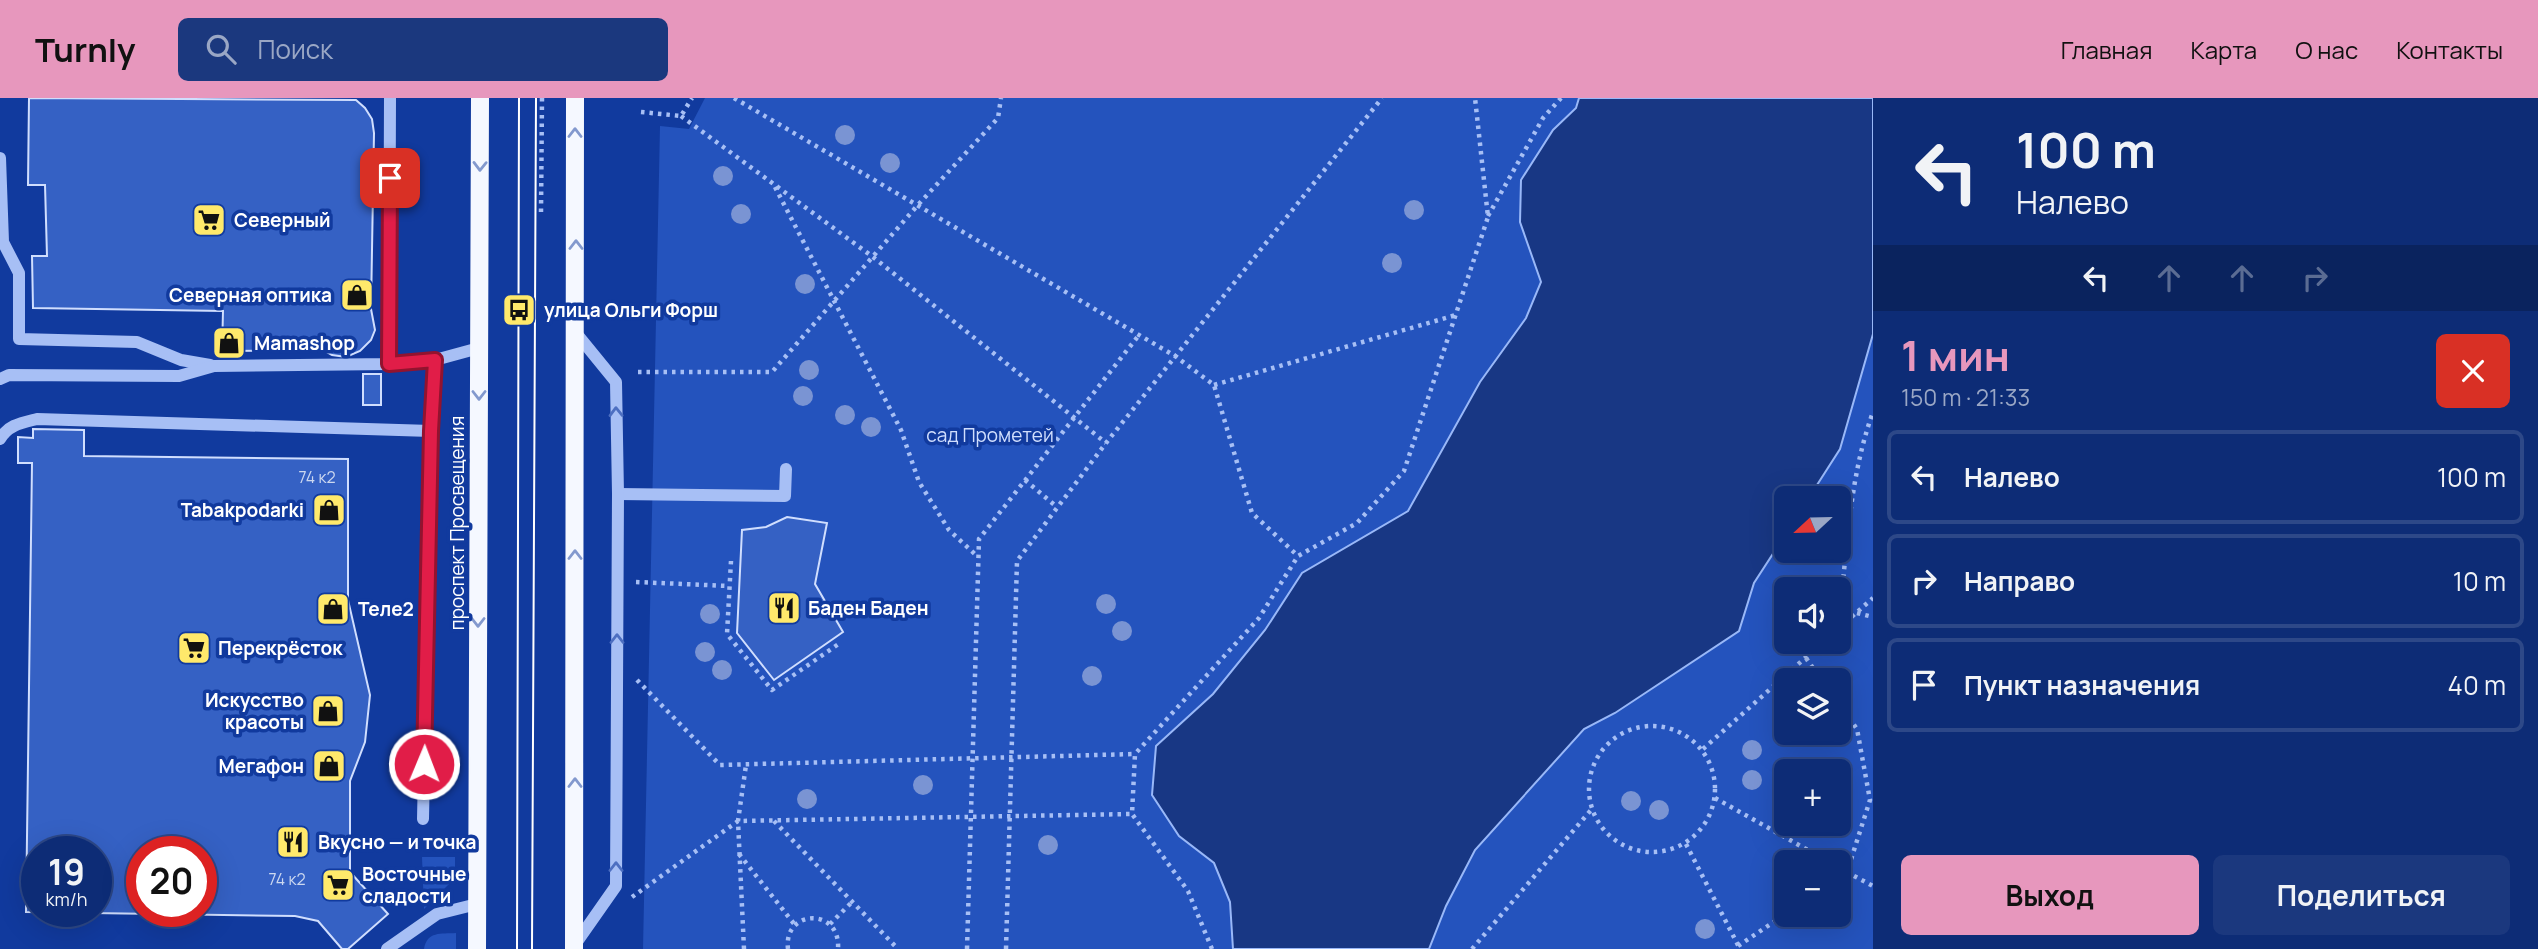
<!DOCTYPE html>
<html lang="ru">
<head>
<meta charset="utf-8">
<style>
  :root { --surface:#0d2c76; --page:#1b387e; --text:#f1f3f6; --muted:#9aa7c5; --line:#2d4888; --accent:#e797bd }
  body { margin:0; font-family:Manrope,sans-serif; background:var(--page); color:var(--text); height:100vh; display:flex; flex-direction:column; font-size:26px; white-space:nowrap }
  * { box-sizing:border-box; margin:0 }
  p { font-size:23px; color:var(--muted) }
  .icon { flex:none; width:38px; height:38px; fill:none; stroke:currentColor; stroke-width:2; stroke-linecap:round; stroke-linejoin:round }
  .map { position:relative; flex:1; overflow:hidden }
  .panel { display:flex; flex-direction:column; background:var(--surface); width:665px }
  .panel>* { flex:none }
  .banner { background:#0d2c76; color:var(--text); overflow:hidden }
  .needle { width:46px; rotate:248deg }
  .controls { position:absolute; left:1774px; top:388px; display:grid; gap:14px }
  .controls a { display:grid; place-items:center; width:77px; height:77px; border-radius:10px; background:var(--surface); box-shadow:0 7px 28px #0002,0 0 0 2px var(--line); font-size:35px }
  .speed { position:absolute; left:21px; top:738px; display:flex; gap:14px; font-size:35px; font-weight:700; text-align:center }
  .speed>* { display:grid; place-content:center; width:91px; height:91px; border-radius:50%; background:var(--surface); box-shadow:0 7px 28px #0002,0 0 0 2px var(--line); line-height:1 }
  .speed small { font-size:18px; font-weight:400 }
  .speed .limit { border:10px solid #d22; background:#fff; color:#111 }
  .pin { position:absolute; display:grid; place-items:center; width:60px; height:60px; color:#fff; margin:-30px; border-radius:14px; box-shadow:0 4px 10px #0006 }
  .me { position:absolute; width:77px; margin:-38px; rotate:1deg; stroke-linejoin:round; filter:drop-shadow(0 0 5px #0008) }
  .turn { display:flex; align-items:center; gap:24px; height:147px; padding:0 28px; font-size:32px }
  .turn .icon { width:91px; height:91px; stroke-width:2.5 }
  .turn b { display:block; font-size:49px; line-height:60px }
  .lanes { display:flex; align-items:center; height:66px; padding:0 28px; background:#0003; justify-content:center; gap:35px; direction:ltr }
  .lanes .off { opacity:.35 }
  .round { display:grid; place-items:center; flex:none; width:74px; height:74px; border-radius:10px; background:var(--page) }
  .head { display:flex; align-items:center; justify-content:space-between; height:119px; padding:0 28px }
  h1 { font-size:42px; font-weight:700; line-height:52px; color:var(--accent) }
  .action { display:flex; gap:14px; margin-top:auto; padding:14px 28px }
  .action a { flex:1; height:80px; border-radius:10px; background:var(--accent); color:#111; font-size:28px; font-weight:700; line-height:80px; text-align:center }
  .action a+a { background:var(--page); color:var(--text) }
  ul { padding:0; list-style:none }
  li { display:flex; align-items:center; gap:21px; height:94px; margin:0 14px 10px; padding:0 14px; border:4px solid var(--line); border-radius:10px }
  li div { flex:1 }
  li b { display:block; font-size:26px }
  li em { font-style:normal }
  header { display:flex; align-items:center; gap:42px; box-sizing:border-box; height:98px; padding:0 35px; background:var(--accent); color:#111 }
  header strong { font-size:33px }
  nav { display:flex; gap:38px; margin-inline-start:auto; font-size:24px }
  .search { width:490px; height:63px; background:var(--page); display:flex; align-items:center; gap:18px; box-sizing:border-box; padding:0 24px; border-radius:10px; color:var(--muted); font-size:26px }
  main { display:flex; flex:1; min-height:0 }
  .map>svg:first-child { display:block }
  .green { fill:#2453bd; fill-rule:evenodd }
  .water { fill:#183784; stroke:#99b8f8; stroke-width:2 }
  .building { fill:#3561c4; stroke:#d0defe; stroke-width:2; fill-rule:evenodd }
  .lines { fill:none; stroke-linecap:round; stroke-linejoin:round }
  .path { stroke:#a7bff5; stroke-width:4.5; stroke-dasharray:3.5 5; stroke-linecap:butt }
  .minor { stroke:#a7bff5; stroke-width:12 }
  .major { stroke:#f5f8ff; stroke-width:18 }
  .tram { stroke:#fff; stroke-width:2 }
  .tree { fill:#7a94d3 }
  .oneway { stroke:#8399ce }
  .oneway2 { stroke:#4d6fc1 }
  .route-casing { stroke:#92132f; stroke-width:18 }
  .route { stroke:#e11d48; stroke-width:12 }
  .labels { text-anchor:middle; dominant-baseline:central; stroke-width:7; stroke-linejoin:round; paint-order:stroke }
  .number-label { font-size:16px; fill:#ccd8f0 }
  .poi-label { font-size:19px; font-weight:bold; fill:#fff; stroke:#113a9e; text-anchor:start }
  .park-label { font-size:19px; fill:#d0defe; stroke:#113a9e }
  .street-label { font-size:19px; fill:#fff; stroke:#113a9e }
</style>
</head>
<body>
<header>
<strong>Turnly</strong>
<div class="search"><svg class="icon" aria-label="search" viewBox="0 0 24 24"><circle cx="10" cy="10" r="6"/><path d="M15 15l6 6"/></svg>Поиск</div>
<nav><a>Главная</a><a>Карта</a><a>О нас</a><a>Контакты</a></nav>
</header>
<main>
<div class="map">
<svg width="1873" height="851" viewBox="0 0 1873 851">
  <rect width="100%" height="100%" fill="#113a9e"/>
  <!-- green -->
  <g class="green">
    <polygon points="705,0 1579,0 1576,10 1553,32 1521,82 1520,124 1541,184 1526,220 1480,284 1408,413 1302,475 1265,532 1213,596 1156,648 1179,738 1214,765 1230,804 1233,851 643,851 660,28 689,31"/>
    <path d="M1873,236v615h-444l17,-43 29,-56 109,-121 31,-16 124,-82 15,-48 33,-51v19h52v-52h-31l32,-50zM1787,492h52v52h-52zM1787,583h52v52h-52zM1787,674h52v52h-52zM1787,765h52v52h-52z"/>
    <polygon points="422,759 455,759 455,780 424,811"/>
    <path d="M456,835v16h-32c3,-18 17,-15 32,-16z"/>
  </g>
  <!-- water -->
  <polygon class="water" points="1579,0 1873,0 1873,236 1840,351 1808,401 1787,401 1787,434 1754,485 1739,533 1615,615 1584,631 1475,752 1446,808 1429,851 1233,851 1230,804 1214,765 1179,738 1152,697 1156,648 1213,596 1265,532 1302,475 1408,413 1480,284 1526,220 1541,184 1520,124 1521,82 1553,32 1576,10"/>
  <!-- building -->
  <g class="building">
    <polygon points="29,0 356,2 365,10 372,21 374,35 371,211 375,232 371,242 360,253 346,259 332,257 323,252 222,253 223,213 33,210 32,158 47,158 45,87 28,87"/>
    <rect x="363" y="276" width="18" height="31"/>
    <path d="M33,331l51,1v26l264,3v141l22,95 -5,47 -15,39v91l38,42 -40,35h-6l-24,-28 -23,-5 -269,-4 6,-449h-14v-26l15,1zM37,754h59v60h-59zM142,754h59v60h-59z"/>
    <polygon points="787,419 827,425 815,486 843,534 774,582 737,535 742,432 766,429"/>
  </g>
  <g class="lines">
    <!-- path -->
    <g class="path">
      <polyline points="734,0 1175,258 1214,287 1252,415 1298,458"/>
      <polyline points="641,14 681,18 692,0"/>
      <polyline points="681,18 873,159 1106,345"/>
      <polyline points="775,89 901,332 919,384 949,432 978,459"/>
      <polyline points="541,114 542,0"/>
      <polyline points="1488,118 1543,20 1561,0"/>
      <polyline points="638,274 772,274 917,108 998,20 1001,0"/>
      <polyline points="1214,287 1456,217"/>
      <polyline points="1025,382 1057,409"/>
      <polyline points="731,463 727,536 772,592 840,545"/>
      <polyline points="636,484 729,488"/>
      <polyline points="1857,515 1873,519"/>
      <path d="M1839,522c8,-69 10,-142 34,-208"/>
      <polyline points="1839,530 1873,500"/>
      <polyline points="1806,560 1822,583"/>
      <polyline points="637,582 720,667 1135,656"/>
      <polyline points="1839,606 1857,631 1870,702 1847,774 1839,779"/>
      <circle cx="1652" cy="691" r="63"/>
      <polyline points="1703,651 1823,544"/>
      <polyline points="1715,700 1831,765"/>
      <polyline points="774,723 898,851"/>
      <polyline points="1686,746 1740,851"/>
      <polyline points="739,756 795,827"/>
      <polyline points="1839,770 1873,788"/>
      <polyline points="632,799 738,723 1132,716"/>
      <polyline points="830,826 852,804"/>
      <polyline points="1738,848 1787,815"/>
      <polyline points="744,851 738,723 746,667"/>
      <path d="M788,851c-5,-40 53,-42 50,0"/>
      <polyline points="967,851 979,441 1139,237"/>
      <polyline points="1006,851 1017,463 1106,345 1382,0"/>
      <polyline points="1212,851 1188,793 1132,716 1135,656 1259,520 1298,458 1357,425 1404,373 1488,119 1475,0"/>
      <polyline points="1472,851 1591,712"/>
    </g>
    <!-- minor -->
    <g class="minor">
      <polyline points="0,60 3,144 19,175 19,241 137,244 181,262 210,267"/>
      <polyline points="389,266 390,0"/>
      <polyline points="0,281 9,277 179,278 214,268 389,266 435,262 479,250"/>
      <path d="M0,341c8,-14 21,-16 37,-20l394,12"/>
      <polyline points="618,396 785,398 786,371"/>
      <polyline points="423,721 431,333 435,262"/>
      <polyline points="574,848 616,788 618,396 616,284 576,235"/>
      <polyline points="387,851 437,816 477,806"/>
    </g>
    <!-- major -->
    <g class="major">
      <polyline points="477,851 480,0"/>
      <polyline points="574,851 575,0"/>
    </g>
    <!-- tram -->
    <g class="tram">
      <polyline points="517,851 519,0"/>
      <polyline points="532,851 536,0"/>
    </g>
  </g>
  <!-- trees -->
  <g class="tree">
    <circle cx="845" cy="37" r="10"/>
    <circle cx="890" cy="65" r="10"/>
    <circle cx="723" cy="78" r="10"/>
    <circle cx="1414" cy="112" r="10"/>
    <circle cx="741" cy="116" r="10"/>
    <circle cx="1392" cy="165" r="10"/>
    <circle cx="805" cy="186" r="10"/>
    <circle cx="809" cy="272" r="10"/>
    <circle cx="803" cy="298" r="10"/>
    <circle cx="845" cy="317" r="10"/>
    <circle cx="871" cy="329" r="10"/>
    <circle cx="1106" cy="506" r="10"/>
    <circle cx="710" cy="516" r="10"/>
    <circle cx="1122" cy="533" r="10"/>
    <circle cx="705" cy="554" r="10"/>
    <circle cx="722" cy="572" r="10"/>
    <circle cx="1092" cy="578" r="10"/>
    <circle cx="1752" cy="652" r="10"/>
    <circle cx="1752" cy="682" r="10"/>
    <circle cx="923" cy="687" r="10"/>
    <circle cx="807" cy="701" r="10"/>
    <circle cx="1631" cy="703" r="10"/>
    <circle cx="1659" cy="712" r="10"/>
    <circle cx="1048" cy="747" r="10"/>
    <circle cx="1705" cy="831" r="10"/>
  </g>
  <!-- one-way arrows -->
  <defs><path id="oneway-chevron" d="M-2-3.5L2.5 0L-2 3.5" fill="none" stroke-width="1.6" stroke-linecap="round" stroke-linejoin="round" transform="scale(1.75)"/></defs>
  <g class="oneway">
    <use href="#oneway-chevron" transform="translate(575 35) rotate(-90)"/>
    <use href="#oneway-chevron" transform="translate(480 68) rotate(91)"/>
    <use href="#oneway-chevron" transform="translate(576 147) rotate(-90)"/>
    <use href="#oneway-chevron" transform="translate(479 297) rotate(90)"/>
    <use href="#oneway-chevron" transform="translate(575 457) rotate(-90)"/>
    <use href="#oneway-chevron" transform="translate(478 524) rotate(90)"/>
    <use href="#oneway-chevron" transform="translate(575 685) rotate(-90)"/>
  </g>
  <g class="oneway2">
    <use href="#oneway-chevron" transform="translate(616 314) rotate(-91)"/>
    <use href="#oneway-chevron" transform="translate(617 541) rotate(-90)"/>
    <use href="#oneway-chevron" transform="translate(616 769) rotate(-90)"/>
  </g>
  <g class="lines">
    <defs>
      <polyline id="route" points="390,80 389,266 435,262 431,333 424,666"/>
    </defs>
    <!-- route casing -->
    <use href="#route" class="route-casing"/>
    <!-- route -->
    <use href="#route" class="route"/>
  </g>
  <!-- icons -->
  <defs>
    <symbol id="supermarket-square" viewBox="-11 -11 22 22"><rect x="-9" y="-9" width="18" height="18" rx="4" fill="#ffe96b" stroke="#113a9e"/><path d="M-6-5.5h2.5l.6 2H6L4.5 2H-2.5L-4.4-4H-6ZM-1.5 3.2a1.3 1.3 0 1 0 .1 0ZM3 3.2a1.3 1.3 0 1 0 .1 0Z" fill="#111"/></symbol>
    <symbol id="shop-square" viewBox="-11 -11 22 22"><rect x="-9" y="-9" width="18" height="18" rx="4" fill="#ffe96b" stroke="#113a9e"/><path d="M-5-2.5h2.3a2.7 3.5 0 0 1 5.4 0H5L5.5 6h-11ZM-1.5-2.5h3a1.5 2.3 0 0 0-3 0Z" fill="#111"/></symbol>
    <symbol id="bus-square" viewBox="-11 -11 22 22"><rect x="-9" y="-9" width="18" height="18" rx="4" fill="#ffe96b" stroke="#113a9e"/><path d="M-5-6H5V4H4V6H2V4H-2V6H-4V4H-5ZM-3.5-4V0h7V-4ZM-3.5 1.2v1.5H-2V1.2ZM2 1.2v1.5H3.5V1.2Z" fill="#111"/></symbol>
    <symbol id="restaurant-square" viewBox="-11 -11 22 22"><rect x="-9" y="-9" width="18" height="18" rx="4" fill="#ffe96b" stroke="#113a9e"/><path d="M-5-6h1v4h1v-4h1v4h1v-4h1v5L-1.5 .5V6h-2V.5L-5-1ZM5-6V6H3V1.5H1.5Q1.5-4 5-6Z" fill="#111"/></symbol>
  </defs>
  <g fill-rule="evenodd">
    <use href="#supermarket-square" x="190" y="103" width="38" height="38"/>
    <use href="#shop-square" x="338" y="178" width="38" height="38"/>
    <use href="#bus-square" x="500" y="193" width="38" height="38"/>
    <use href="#shop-square" x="210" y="226" width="38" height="38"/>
    <use href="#shop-square" x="310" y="393" width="38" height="38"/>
    <use href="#restaurant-square" x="765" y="491" width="38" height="38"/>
    <use href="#shop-square" x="314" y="492" width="38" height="38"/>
    <use href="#supermarket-square" x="175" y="531" width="38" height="38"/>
    <use href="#shop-square" x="309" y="594" width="38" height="38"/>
    <use href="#shop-square" x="310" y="649" width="38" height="38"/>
    <use href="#restaurant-square" x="274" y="725" width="38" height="38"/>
    <use href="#supermarket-square" x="319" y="768" width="38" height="38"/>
  </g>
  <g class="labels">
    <!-- number labels -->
    <g class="number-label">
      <text x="317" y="379">74 к2</text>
      <text x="287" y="781">74 к2</text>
    </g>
    <!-- poi labels -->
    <g class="poi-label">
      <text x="234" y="122">Северный</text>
      <text x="332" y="197" text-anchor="end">Северная оптика</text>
      <text x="544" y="212">улица Ольги Форш</text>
      <text x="254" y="245">Mamashop</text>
      <text x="304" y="412" text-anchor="end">Tabakpodarki</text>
      <text x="808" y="510">Баден Баден</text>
      <text x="358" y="511">Теле2</text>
      <text x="218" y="550">Перекрёсток</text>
      <text x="304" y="602" text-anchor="end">Искусство<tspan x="304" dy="22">красоты</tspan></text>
      <text x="304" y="668" text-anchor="end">Мегафон</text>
      <text x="318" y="744">Вкусно — и точка</text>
      <text x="362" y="776">Восточные<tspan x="362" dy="22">сладости</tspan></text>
    </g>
    <!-- park labels -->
    <g class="park-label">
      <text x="990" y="337">сад Прометей</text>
    </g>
    <!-- street labels -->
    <g class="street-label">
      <text transform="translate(457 425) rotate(-90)">проспект Просвещения</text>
    </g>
  </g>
</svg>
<div class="controls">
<a><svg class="needle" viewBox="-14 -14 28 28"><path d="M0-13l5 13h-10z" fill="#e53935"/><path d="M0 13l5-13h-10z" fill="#9aa7c5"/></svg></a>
<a><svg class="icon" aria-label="sound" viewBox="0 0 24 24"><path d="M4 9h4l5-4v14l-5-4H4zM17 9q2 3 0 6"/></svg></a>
<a><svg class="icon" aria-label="layers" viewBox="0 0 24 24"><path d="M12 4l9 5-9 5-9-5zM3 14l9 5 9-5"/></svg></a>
<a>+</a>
<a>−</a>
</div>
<div class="speed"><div>19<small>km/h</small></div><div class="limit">20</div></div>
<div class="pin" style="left:390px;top:80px;background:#d93025"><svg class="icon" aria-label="arrive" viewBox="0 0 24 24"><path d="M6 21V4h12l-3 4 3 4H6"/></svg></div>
<svg class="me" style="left:424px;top:666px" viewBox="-20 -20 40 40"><circle r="17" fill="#e11d48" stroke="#fff" stroke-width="3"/><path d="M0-11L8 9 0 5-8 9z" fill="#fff"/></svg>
</div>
<section class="panel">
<div class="banner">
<div class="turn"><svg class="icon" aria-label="left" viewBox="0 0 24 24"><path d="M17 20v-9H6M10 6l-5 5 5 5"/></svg><div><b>100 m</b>Налево</div></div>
<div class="lanes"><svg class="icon" aria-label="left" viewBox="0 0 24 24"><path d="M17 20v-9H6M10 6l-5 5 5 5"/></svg><svg class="icon off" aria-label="ahead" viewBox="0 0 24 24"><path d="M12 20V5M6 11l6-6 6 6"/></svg><svg class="icon off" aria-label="ahead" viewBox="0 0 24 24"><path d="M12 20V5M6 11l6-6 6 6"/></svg><svg class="icon off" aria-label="right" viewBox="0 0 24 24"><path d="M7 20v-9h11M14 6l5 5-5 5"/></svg></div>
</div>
<div class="head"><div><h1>1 мин</h1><p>150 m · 21:33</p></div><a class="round" style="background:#d93025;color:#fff"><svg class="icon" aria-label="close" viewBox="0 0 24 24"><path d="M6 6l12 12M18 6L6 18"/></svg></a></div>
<ul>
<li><svg class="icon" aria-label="left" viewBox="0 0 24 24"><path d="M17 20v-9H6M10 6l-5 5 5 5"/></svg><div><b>Налево</b></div><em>100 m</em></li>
<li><svg class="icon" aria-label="right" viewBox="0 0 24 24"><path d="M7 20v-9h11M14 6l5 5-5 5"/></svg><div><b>Направо</b></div><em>10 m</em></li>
<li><svg class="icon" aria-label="arrive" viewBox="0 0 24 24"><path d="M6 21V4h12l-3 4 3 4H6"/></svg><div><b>Пункт назначения</b></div><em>40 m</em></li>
</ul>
<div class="action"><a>Выход</a><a>Поделиться</a></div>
</section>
</main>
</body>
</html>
